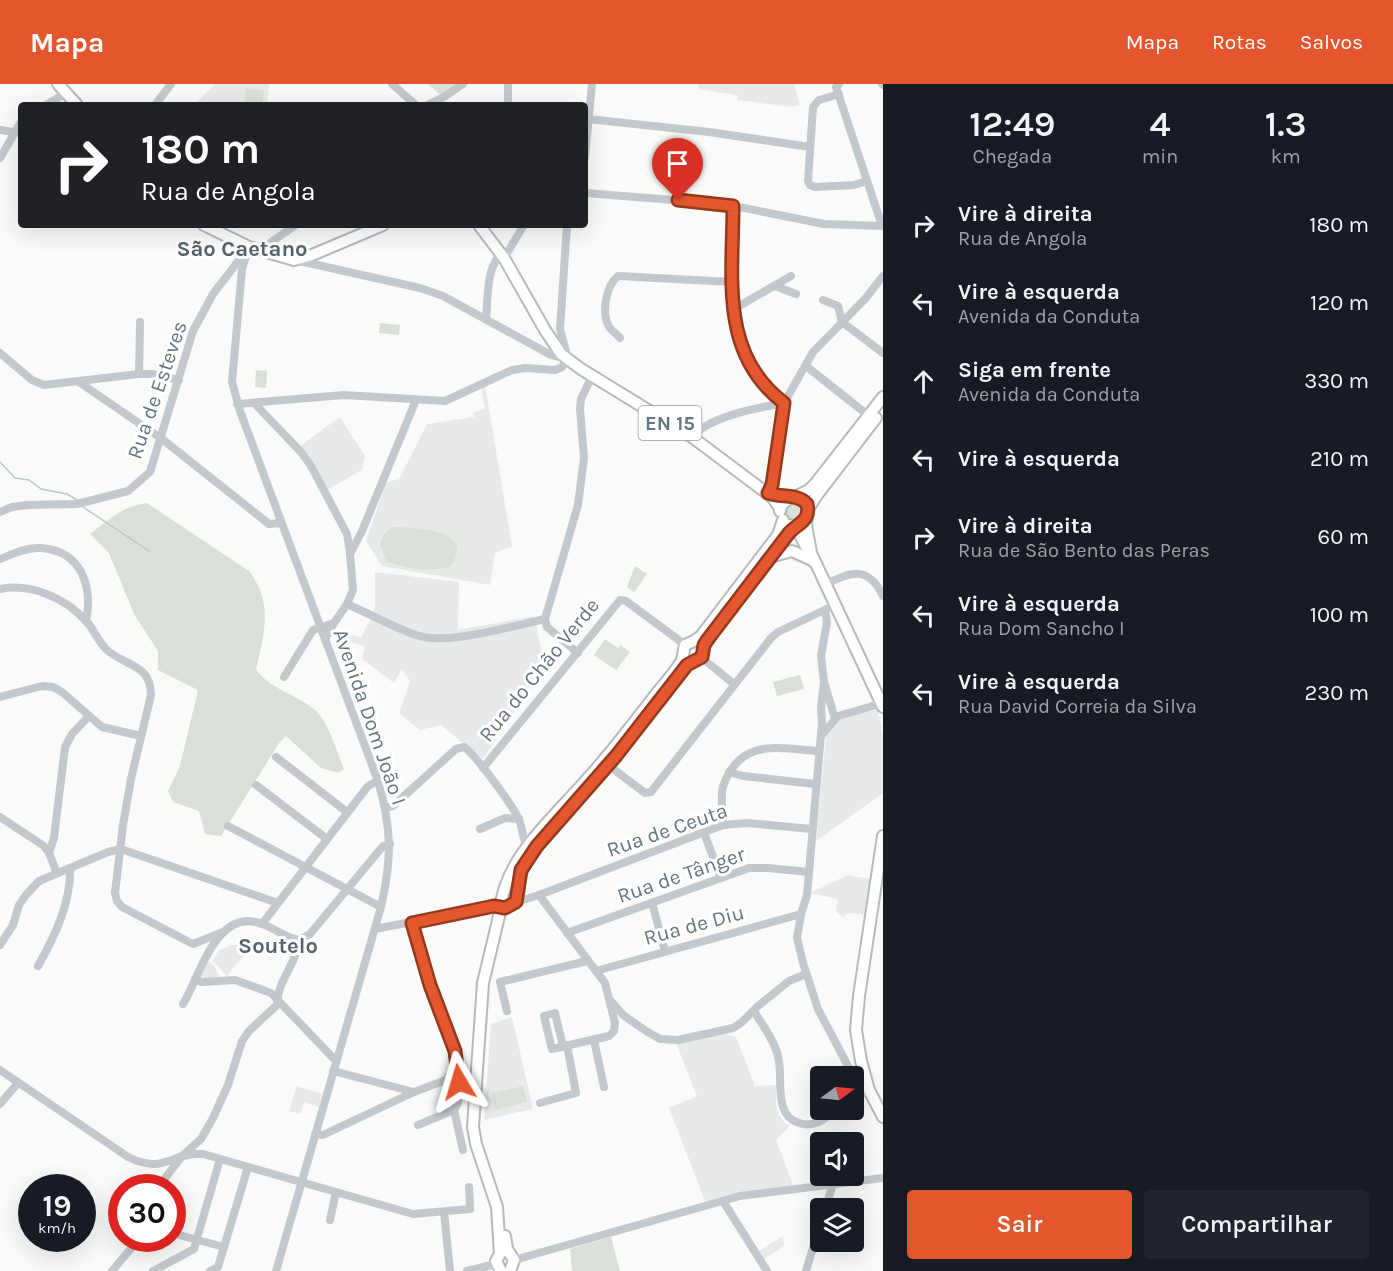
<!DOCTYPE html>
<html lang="pt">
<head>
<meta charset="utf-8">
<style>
  :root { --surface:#171b24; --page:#20242c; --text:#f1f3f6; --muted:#9ea1a6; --accent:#e4572e }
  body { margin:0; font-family:Karla,sans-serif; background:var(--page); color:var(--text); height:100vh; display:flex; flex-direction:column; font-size:22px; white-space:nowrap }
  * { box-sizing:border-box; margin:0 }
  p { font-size:20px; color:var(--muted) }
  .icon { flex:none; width:33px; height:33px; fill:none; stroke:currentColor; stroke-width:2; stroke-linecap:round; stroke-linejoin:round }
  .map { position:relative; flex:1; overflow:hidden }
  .drawer { display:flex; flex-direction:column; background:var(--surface); width:510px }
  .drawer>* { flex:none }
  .top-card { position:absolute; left:18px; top:18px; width:570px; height:126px; border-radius:6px; box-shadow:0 6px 24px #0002; background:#202124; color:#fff; overflow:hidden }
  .needle { width:39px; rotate:75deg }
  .controls { position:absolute; left:810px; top:982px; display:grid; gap:12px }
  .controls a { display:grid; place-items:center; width:54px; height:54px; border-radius:6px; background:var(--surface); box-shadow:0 6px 24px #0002; font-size:30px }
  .speed { position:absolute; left:18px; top:1090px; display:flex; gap:12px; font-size:30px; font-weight:700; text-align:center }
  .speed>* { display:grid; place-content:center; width:78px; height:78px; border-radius:50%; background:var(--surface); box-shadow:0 6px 24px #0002; line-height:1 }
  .speed small { font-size:15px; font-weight:400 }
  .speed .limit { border:9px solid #d22; background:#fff; color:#111 }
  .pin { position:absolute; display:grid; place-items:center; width:51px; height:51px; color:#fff; margin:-62px -26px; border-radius:50% 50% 50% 0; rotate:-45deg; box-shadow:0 0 6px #0007 }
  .pin .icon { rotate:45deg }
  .me { position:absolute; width:66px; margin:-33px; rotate:353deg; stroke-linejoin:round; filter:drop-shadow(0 0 4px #0008) }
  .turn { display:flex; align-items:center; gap:21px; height:126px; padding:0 24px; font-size:27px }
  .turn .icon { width:78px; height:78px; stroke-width:2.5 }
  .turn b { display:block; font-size:42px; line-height:51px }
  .eta { display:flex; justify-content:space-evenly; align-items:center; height:102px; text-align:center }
  .eta b { font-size:36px; font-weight:600; line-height:42px }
  .cta { display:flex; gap:12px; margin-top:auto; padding:12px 24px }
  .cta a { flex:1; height:69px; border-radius:6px; background:var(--accent); color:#fff; font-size:24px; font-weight:600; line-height:69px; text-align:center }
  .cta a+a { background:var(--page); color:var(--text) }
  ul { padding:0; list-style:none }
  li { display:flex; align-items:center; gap:18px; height:78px; padding:0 24px }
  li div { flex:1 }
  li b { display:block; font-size:22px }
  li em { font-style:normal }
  header { display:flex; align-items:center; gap:36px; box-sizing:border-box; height:84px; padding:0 30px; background:var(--accent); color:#fff }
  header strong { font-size:28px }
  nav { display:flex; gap:33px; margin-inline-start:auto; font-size:21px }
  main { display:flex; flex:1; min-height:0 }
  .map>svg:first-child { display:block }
  .built { fill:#e8e9e9 }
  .green { fill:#dadfd7 }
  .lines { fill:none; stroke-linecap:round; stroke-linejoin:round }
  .stream { stroke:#bbc7cb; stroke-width:1.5 }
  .major-casing { stroke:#b5babe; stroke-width:14 }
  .minor { stroke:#c3c8cc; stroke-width:8 }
  .major { stroke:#fff; stroke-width:10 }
  .route-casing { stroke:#94391e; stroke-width:15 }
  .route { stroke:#e4572e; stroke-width:10 }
  .labels { text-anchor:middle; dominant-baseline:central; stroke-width:6; stroke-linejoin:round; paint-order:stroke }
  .shield { fill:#fff; stroke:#939fa8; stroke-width:1.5 }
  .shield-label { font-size:20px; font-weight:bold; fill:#657683 }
  .street-label { font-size:21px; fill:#657683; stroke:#fff }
  .neighbourhood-label { font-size:22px; font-weight:bold; fill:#57646e; stroke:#fff }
</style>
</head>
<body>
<header>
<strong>Mapa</strong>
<nav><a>Mapa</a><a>Rotas</a><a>Salvos</a></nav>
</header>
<main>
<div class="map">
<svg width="883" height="1187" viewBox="0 0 883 1187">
  <rect width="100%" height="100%" fill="#fafaf8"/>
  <!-- built -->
  <g class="built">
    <polygon points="215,0 267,0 269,1 267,21 194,21"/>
    <polygon points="698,0 794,0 800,21 792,23 737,16 737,11 698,5"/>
    <polygon points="485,301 512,462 495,469 490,501 382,482 366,457 386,398 399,395 427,340 474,333 473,329 485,324 481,305"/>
    <polygon points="340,333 365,372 362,386 327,406 300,362"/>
    <polygon points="375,488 459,498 458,546 534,532 545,582 483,675 441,641 420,646 399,629 410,597 402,585 394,599 362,575 365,563 334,551 338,546 361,554 375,525"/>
    <polygon points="878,626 883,652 883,709 816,757 826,653 840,634"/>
    <polygon points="848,791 870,795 874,792 868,831 848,829 843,833 836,827 838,815 810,809"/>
    <polygon points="231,861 240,861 247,867 227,892 213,877 218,867"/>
    <polygon points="207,877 214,881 219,892 209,895 200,893"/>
    <polygon points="512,933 533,1025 484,1036 491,940"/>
    <polygon points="720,949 736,953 755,1002 776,1001 776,1020 779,1031 785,1039 790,1042 776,1056 794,1103 749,1108 705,1117 669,1024 697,1012 676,959"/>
    <polygon points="297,1002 322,1010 319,1023 304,1018 300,1030 289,1027"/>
    <polygon points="783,1152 784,1162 764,1175 759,1167"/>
  </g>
  <!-- green -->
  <g class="green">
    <polygon points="428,0 459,0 443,13"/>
    <polygon points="246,4 264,6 262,21 244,21"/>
    <polygon points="380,239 400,241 399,251 379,249"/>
    <polygon points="256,286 267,287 266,304 255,303"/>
    <circle cx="794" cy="427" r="8"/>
    <path d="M147,419l102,68c25,33 15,62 7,99 16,20 40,24 59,40 13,11 22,42 29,59l-6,4 -17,-5 -35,-32 -7,7 -58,93 -16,-2 -6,-23 -26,-9 -5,-11 12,-25 18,-76 -40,-20v-19l-24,-37 -25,-61 -19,-19c17,-13 34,-29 57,-31z"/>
    <path d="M393,443c23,1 85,2 57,40 -19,5 -45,2 -64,-6l-6,-17 4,-10z"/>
    <polygon points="635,482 647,490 634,508 627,503"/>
    <polygon points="605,555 618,564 620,561 630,568 616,586 594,571"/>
    <polygon points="800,591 804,605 777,612 773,598"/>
    <polygon points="523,1002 527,1018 495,1026 492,1009"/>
    <polygon points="611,1153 620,1187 572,1187 570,1165"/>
  </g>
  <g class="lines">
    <!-- stream -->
    <g class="stream">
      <polyline points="0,378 15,394 29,396 41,405 67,410 77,416"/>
      <polyline points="83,423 149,467"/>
    </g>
    <defs>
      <g id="major">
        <polyline points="58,0 77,21"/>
        <polyline points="204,141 249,163 294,176 312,171 383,141"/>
        <polyline points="479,141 504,174 545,246 561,270 581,285 692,353 772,413 780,424"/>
        <polyline points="795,413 809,406 815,400 883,313"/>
        <polyline points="808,425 817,411 876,334"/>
        <polyline points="780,427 782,420 790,414 799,414 807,421 808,425 806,441 811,469 883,623"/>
        <polyline points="790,441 799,449 814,478"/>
        <polyline points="778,463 793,444 806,435"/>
        <polyline points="770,473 792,467 812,476"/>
        <polyline points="679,592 687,581 702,573 704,561 719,540"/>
        <polyline points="883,752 859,912 856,946 861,977 869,1006 883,1033"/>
        <polyline points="507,823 518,816 519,793 528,775"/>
        <polyline points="505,1152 507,1165 514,1176 510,1187"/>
        <path d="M501,1187l-5,-10 4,-7 -3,-47 -21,-63 -3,-17 10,-144 17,-71c3,-54 56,-96 89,-135 23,-25 43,-52 64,-79 9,-12 20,-23 28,-36 3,-6 2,-11 4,-17l9,-4 7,-5 77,-101 5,-15"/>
      </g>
    </defs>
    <!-- major casing -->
    <use href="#major" class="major-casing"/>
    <!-- minor -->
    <g class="minor">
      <polyline points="392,0 416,21"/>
      <polyline points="839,0 836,3 882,142"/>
      <polyline points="882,0 883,1"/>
      <polyline points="839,10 819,16 813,23 808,97 810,101 815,103 854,101 867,97"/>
      <polyline points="46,21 66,9"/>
      <polyline points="155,21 171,0"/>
      <polyline points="427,21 444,13 463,0"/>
      <polyline points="508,21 508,0"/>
      <polyline points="588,35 709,48 810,63"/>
      <polyline points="0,46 14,48"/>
      <polyline points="585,73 592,0"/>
      <polyline points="0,74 21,38"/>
      <polyline points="585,109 724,120 824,140 883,142"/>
      <path d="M733,121c0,72 -14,149 51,198"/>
      <polyline points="567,141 560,245 568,275"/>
      <path d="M249,163l-7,22 -10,113 8,29 138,370c14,48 14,78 3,126l-105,364"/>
      <polyline points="258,167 296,141"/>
      <polyline points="504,174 524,141"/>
      <polyline points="295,176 420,204 443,212 551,271 566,275"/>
      <polyline points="775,202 796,210"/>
      <polyline points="823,216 838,222 842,238 883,269"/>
      <polyline points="734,225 791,192"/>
      <path d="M486,235c2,-20 0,-51 15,-65"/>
      <path d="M620,254c-3,-4 -8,-7 -11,-11 -8,-14 -3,-41 9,-51l114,6"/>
      <polyline points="0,269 32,296 44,301 139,290 152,290 179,296"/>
      <polyline points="806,282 869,332"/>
      <polyline points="139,290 140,238"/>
      <polyline points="79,298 162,355 269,440 281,439"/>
      <polyline points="254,319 301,368 311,382 347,450 350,469"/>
      <polyline points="237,320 344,311 445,317 512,286 525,284 555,286 562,283 568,275"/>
      <path d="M692,353c18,-21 65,-29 92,-34"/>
      <polyline points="767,409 772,401 784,319 813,268 865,215 883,192"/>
      <polyline points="0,428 12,423 27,421 77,420 128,407 150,388 193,247 213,210 246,167"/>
      <path d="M0,475c13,-5 27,-12 41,-11 41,3 52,39 45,73"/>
      <path d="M825,500c27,-12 43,-19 58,12"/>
      <path d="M0,505c31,-6 66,9 87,33 7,8 11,19 19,27 17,17 45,14 45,46l-20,84 -8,46 -8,68 2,8 5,6 71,37 30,-12"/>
      <path d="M347,520c23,10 46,23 69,31 31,11 96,-9 129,-16"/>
      <polyline points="825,526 827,538 821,572 824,598 821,623 822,639 807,811 801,830 797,854 803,879 818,925 859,1003 869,1006"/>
      <polyline points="334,539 347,520 353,506 350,470 362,447 416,316"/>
      <polyline points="578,569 547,543 545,535 578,421 584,374 580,325 581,315 592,292"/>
      <polyline points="702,571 707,578 734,600"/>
      <polyline points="284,593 313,546 334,539 325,555"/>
      <polyline points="825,601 835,635"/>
      <polyline points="0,613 42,602 53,603 62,608 102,643 141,652"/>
      <polyline points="821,652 838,632 883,619"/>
      <polyline points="276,673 347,728"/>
      <polyline points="608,681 645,709 651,708 771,554 778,548 835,521"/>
      <polyline points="483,684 620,516 626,517 680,557 684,564"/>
      <polyline points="729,688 743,692 815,700"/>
      <polyline points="256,701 327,755"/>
      <path d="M386,724l7,-2 63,-57 8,-2c11,7 50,60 55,73 4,9 3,19 9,27"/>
      <polyline points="0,733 44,762 49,769 57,789"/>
      <path d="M723,741c0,-11 -2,-22 -1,-33 1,-10 6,-18 12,-26 20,-26 55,-17 84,-15"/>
      <polyline points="228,742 381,823"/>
      <polyline points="480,745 505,734 519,735"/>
      <polyline points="704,749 721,794"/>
      <polyline points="49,769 54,754 65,663 72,650 89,632"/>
      <polyline points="539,811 605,899 615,939 614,947 609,952 552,965 544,932 555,929 563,962"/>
      <polyline points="516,818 539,811 723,741 747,739 812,745"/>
      <polyline points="652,819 665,867"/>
      <polyline points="262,840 368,702 378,697"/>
      <polyline points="375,845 494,822 502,822"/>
      <polyline points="567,849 749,784 768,784 809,788"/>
      <polyline points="0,861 13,841 19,821 26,811 39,797 108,768 121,765 278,819"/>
      <path d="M38,882c16,-28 33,-63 32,-97"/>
      <polyline points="596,887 801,830"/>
      <polyline points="195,895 201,898 235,896 271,909 336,977"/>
      <polyline points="611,917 623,931 646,947 660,955 678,956 733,944 741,939 758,922 789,897 806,890"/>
      <path d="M183,920c17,-27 33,-98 79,-80 13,4 24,15 38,16l10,-6 73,-88 7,-2"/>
      <polyline points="507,927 500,898 587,877"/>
      <path d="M754,927c9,15 20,29 24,45 6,22 -6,59 21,67 16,5 25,-4 37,-13"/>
      <polyline points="594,956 604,1003"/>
      <polyline points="456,983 458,1005 458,1019 454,1026 463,1066"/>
      <path d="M0,986l128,87c37,18 42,-5 75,-3l210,60 57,-5 -1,-22"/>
      <polyline points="333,987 414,1008"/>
      <polyline points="854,1014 869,1006"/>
      <polyline points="540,1019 576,1009 567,961"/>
      <polyline points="0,1020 18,999"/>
      <polyline points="418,1041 454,1026"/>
      <polyline points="315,1050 323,1051 414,1008 446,996 456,983 455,967 430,901 412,839"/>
      <path d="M163,1104l3,-11 16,-21 19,-17 12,-21 15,-33 14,-44 7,-10 28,-26c0,-24 20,-42 23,-65"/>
      <polyline points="723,1117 767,1187"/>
      <polyline points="825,1125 833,1100"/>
      <polyline points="444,1128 450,1187"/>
      <polyline points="330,1136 336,1108"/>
      <polyline points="172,1149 224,1163"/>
      <polyline points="514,1176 740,1112 883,1094"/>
      <polyline points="112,1187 139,1155"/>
      <polyline points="153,1187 194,1165 220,1075"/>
      <polyline points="210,1187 218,1183 248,1083"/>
      <polyline points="467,1187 496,1180"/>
      <polyline points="806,1187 820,1141"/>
    </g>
    <!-- major -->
    <use href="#major" class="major"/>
  </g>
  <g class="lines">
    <defs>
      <path id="route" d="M459,998l-4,-31 -25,-66 -18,-62 82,-17 11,2 11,-6 5,-32 16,-24 79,-90 71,-91 15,-8 2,-12 4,-6 81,-106c9,-10 22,-12 18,-29 -10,-11 -26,-6 -39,-11l4,-8 12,-82c-65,-49 -51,-126 -51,-197l-55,-6"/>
    </defs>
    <!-- route casing -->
    <use href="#route" class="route-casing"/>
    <!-- route -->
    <use href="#route" class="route"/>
  </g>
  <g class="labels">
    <!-- shield labels -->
    <rect class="shield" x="638.5" y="322" width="63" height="34" rx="4.5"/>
    <g class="shield-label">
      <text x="670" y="339">EN 15</text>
    </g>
    <!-- street labels -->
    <g class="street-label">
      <text transform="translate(157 306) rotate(-71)">Rua de Esteves</text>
      <text transform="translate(539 586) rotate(-51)">Rua do Chão Verde</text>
      <text transform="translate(370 633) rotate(71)">Avenida Dom João I</text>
      <text transform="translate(667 746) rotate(-19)">Rua de Ceuta</text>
      <text transform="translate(681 791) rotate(-19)">Rua de Tânger</text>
      <text transform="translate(694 841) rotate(-15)">Rua de Diu</text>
    </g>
    <!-- neighbourhood labels -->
    <g class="neighbourhood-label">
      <text x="242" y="165">São Caetano</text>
      <text x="278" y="862">Soutelo</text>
    </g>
  </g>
</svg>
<div class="controls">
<a><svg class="needle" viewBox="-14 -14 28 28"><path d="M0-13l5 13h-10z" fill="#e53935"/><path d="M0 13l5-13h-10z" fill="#9ea1a6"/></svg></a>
<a><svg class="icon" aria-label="sound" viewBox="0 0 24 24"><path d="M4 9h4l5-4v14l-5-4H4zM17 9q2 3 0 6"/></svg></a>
<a><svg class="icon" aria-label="layers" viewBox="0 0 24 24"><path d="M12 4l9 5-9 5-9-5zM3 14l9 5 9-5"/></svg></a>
</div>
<div class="speed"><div>19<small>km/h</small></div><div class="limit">30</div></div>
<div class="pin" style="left:678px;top:116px;background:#d93025"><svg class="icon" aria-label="arrive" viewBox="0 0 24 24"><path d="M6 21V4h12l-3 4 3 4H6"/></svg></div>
<svg class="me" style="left:459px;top:998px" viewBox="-20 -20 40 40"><path d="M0-17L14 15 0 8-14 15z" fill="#e4572e" stroke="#fff" stroke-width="4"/></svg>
<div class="top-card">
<div class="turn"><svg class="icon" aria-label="right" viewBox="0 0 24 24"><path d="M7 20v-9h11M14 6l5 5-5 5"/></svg><div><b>180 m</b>Rua de Angola</div></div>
</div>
</div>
<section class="drawer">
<div class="eta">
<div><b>12:49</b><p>Chegada</p></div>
<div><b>4</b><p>min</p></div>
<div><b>1.3</b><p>km</p></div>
</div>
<ul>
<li><svg class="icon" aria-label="right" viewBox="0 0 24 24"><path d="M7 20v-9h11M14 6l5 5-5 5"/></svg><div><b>Vire à direita</b><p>Rua de Angola</p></div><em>180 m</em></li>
<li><svg class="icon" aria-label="left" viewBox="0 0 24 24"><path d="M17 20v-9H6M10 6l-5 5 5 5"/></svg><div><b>Vire à esquerda</b><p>Avenida da Conduta</p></div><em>120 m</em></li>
<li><svg class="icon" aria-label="ahead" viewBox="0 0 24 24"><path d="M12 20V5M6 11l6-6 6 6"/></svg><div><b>Siga em frente</b><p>Avenida da Conduta</p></div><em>330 m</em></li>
<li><svg class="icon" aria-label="left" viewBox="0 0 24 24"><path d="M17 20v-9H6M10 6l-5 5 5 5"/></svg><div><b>Vire à esquerda</b></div><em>210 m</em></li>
<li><svg class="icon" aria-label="right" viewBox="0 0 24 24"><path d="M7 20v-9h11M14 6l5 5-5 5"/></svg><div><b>Vire à direita</b><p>Rua de São Bento das Peras</p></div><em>60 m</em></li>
<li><svg class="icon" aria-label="left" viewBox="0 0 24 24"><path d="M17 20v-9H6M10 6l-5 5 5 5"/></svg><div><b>Vire à esquerda</b><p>Rua Dom Sancho I</p></div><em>100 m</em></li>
<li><svg class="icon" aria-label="left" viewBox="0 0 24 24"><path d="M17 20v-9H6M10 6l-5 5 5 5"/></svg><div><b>Vire à esquerda</b><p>Rua David Correia da Silva</p></div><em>230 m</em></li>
</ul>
<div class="cta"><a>Sair</a><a>Compartilhar</a></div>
</section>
</main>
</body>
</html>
